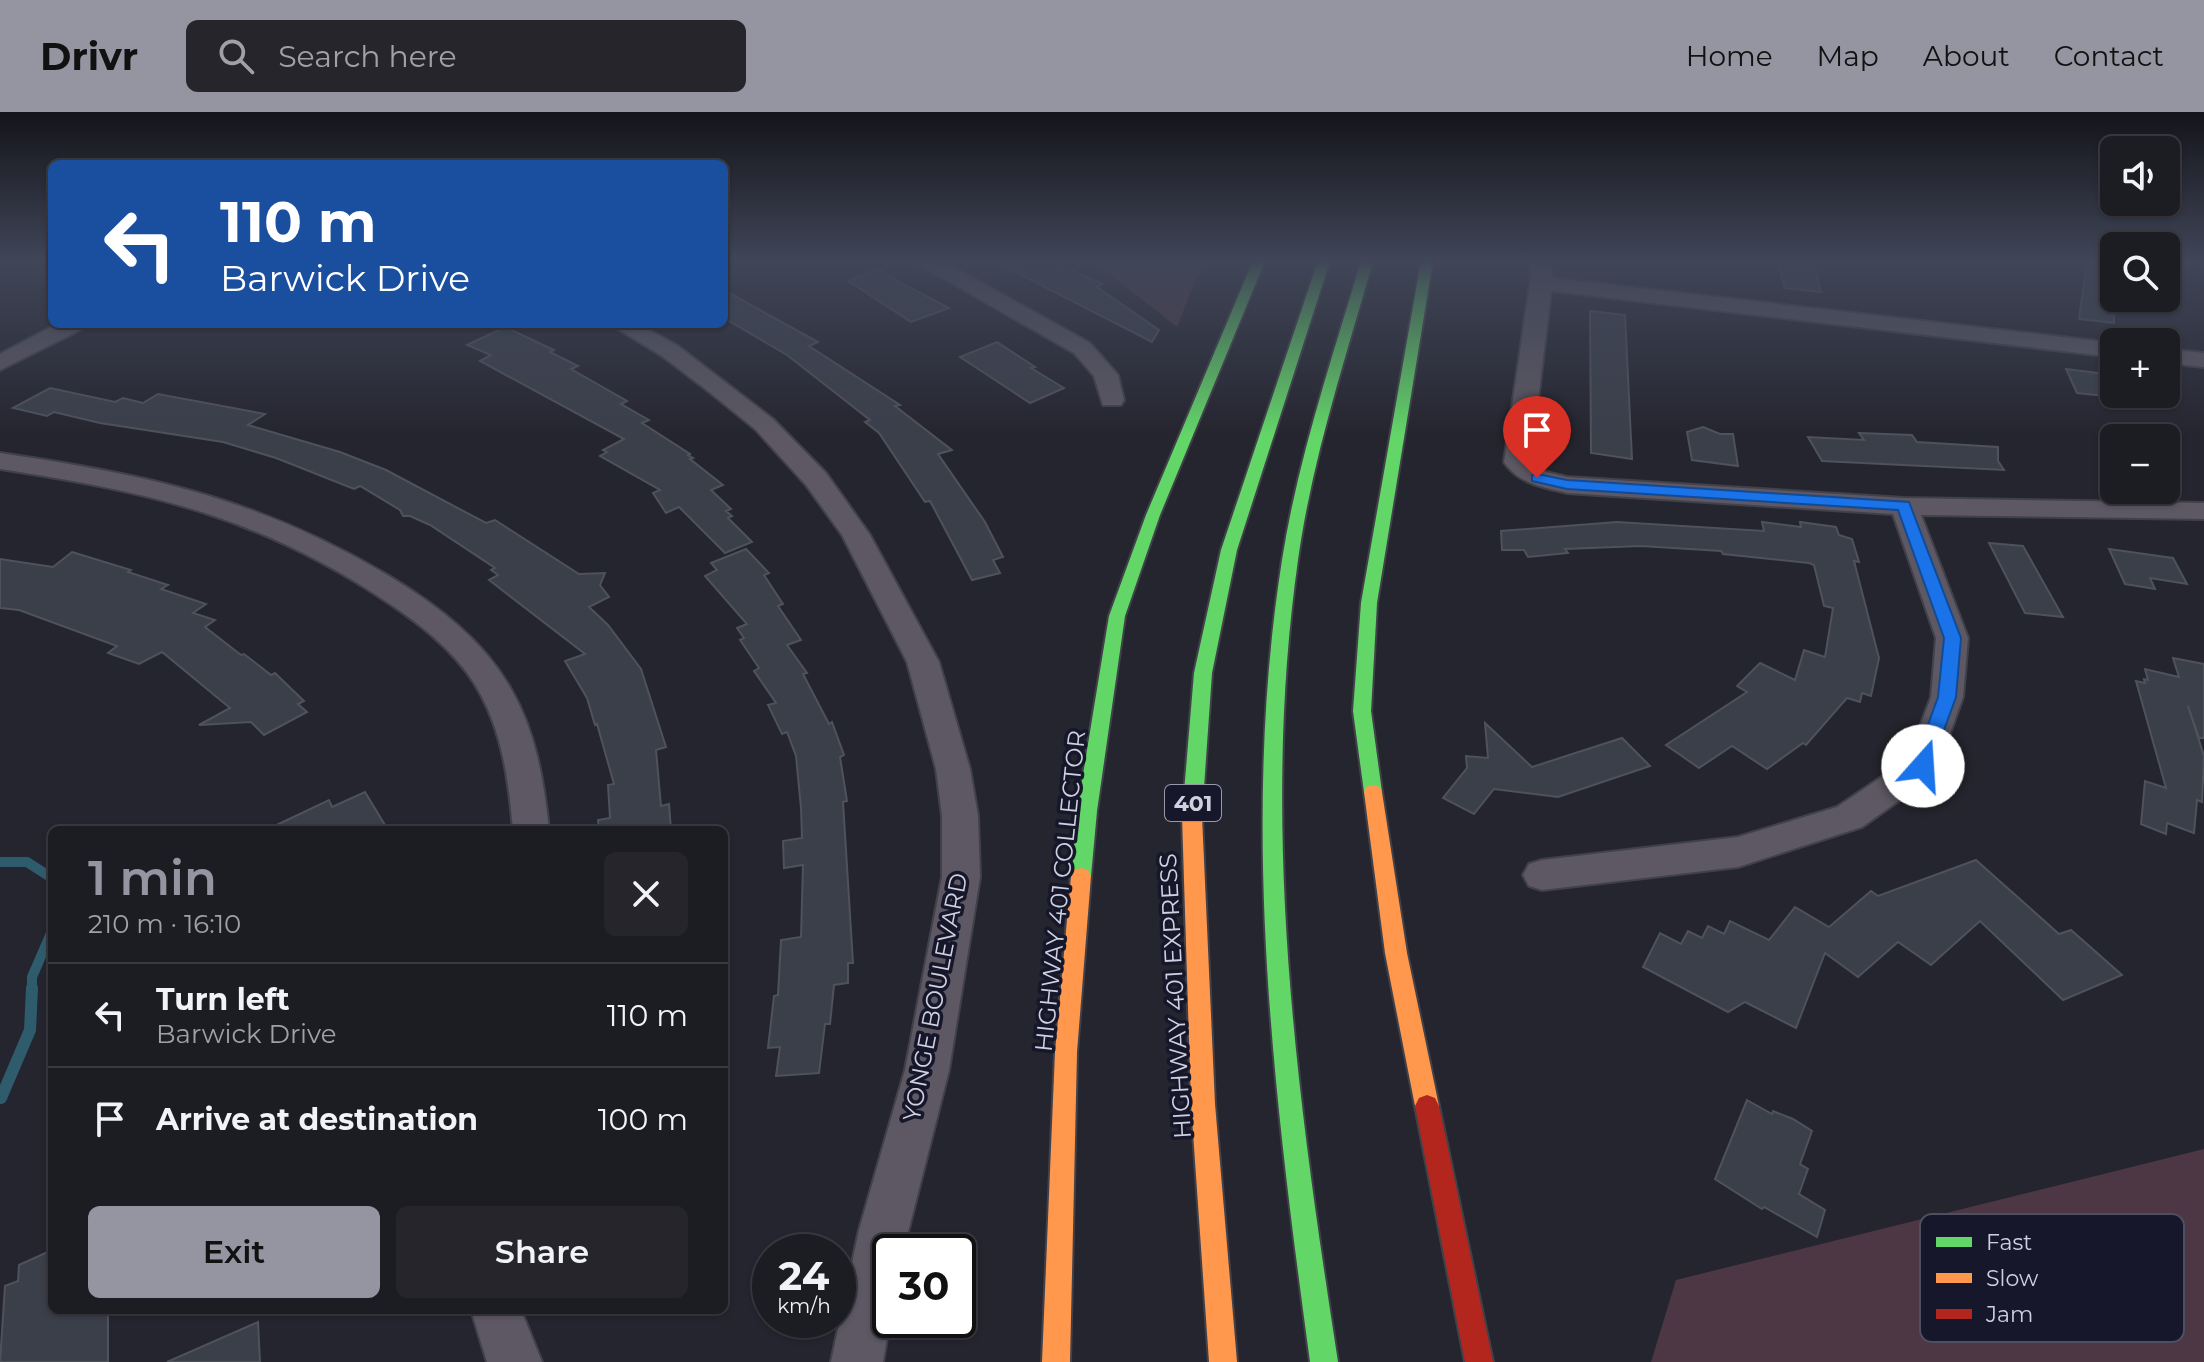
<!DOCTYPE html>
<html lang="en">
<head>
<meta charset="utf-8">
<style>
  :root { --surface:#1c1c23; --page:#25252b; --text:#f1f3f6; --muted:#a0a1a6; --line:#3a3a41; --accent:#9495a1 }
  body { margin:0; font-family:Montserrat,sans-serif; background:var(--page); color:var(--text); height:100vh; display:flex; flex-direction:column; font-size:30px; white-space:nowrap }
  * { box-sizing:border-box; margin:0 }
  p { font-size:26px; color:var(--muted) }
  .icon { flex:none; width:44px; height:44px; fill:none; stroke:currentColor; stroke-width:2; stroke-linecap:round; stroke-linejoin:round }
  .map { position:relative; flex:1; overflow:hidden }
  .sheet { position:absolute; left:48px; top:714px; width:680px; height:488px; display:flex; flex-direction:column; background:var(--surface); border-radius:12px; box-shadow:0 2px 6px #0004,0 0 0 2px var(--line) }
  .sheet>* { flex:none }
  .hud { position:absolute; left:48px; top:48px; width:680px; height:168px; border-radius:12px; box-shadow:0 2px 6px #0004,0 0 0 2px var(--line); background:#1a4fa0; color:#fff; overflow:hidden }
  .tools { position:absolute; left:2100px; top:24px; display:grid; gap:16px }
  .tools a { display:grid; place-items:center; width:80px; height:80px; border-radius:12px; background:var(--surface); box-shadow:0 2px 6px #0004,0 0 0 2px var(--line); font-size:40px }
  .speed { position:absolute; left:752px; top:1122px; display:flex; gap:16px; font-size:40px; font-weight:700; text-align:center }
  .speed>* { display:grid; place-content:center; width:104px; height:104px; border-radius:50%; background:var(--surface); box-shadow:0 2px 6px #0004,0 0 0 2px var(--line); line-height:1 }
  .speed small { font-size:20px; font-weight:400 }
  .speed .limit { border:4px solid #111; border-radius:12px; background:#fff; color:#111 }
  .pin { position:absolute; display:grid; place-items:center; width:68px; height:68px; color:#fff; margin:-82px -34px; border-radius:50% 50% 50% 0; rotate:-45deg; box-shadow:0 0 8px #0007 }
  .pin .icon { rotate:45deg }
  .me { position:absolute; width:88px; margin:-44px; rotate:19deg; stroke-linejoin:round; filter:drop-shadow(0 0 6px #0008) }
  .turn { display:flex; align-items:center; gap:28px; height:168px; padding:0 40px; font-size:36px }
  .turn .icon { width:104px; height:104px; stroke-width:2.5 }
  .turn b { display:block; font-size:56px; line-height:68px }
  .round { display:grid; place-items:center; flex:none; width:84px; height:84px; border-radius:12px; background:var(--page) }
  .overview { display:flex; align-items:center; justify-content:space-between; height:136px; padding:0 40px }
  h1 { font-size:48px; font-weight:600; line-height:60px; color:var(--accent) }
  .button { display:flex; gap:16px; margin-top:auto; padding:16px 40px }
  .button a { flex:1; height:92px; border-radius:12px; background:var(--accent); color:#111; font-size:32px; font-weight:600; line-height:92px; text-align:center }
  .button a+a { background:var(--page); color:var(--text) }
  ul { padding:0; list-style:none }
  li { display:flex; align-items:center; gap:24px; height:104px; padding:0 40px; border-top:2px solid var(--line) }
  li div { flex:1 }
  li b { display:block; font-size:30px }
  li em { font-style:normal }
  header { display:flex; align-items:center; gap:48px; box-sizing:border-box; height:112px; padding:0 40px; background:var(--accent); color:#111 }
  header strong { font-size:38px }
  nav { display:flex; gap:44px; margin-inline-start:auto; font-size:28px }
  .search { width:560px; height:72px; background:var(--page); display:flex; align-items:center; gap:20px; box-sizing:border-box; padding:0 28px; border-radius:12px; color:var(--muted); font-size:30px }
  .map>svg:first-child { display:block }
  .green { fill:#4d3745 }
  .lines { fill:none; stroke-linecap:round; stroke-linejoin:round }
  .stream-far1 { stroke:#2f5c6c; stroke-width:10 }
  .stream { stroke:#2f5c6c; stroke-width:12 }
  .building { fill:#3b3f4a; stroke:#4e525a; stroke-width:2 }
  .street-casing { stroke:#41414a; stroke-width:4 }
  .fast-casing { stroke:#41414a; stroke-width:4 }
  .slow-casing { stroke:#41414a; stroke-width:4 }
  .jam-casing { stroke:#41414a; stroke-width:4 }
  .street { fill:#5d5863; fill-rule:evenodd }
  .fast { fill:#63d668; fill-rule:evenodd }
  .slow { fill:#ff974d; fill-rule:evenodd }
  .jam { fill:#b3261e; fill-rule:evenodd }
  .route { fill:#1a73e8; stroke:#114b97; stroke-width:2 }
  .labels { text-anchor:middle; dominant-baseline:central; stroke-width:7; stroke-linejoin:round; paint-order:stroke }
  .shield { fill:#16172a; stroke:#9899a9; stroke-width:2 }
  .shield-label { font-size:22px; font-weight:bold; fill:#d0d1df }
  .street-label { font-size:24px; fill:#d0d1df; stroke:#16172a }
  .key { fill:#16172a; stroke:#4e4f60; stroke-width:2 }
  .key-label { font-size:22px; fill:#d0d1df }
</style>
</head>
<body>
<header>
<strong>Drivr</strong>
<div class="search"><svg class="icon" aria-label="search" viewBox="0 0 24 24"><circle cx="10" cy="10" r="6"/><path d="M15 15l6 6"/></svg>Search here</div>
<nav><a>Home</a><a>Map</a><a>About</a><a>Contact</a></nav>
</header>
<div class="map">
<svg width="2204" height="1250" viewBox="0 0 2204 1250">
  <rect width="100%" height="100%" fill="#25252f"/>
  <!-- green -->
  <g class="green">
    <polygon points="1093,149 1203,149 1177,215"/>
    <polygon points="2204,1037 2204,1250 1651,1250 1676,1168"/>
  </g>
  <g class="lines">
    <!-- stream-far1 -->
    <g class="stream-far1">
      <polyline points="0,750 27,750 52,766"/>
      <polyline points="32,878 32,865 52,819"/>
    </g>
    <!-- stream -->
    <polyline class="stream" points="1,986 30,918 32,876"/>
  </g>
  <!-- building -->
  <g class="building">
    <polygon points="994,149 1051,149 1103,172 1097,175 1159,218 1152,230"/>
    <polygon points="2087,149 2114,149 2114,211 2079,207"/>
    <polygon points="1778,152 1815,156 1821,180 1785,176"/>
    <polygon points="878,157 905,173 949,196 911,210 848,169"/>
    <polygon points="724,178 818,230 809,234 900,293 895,294 952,338 938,342 985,410 1003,445 993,448 1000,461 972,468 930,389 925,390 879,321 865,310 870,308 787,243 724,206"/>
    <polygon points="1590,199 1625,203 1632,347 1591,341"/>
    <polygon points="505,215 554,238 550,240 578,254 571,257 627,289 621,292 649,308 642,311 690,342 688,343 693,346 690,347 723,373 711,378 731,397 726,399 732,404 728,406 752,430 725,441 679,395 666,401 653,381 660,378 600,344 607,340 603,338 624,327 480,249 491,243 467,233"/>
    <polygon points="997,230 1035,255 1031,256 1064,276 1030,291 960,245"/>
    <polygon points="2066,257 2114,263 2114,285 2077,281"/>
    <polygon points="50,276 115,290 123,286 143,291 158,282 265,302 248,313 340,340 386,358 486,411 495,408 579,462 605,461 600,473 609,485 589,495 608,513 641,557 666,635 656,638 661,694 669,692 671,718 599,718 598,708 610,706 608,673 614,672 597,612 595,613 587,586 565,549 585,542 489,468 498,463 491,458 495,456 430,413 410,404 403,404 400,398 360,374 354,377 276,346 223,330 100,311 54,300 47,304 13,296"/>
    <polygon points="1703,315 1720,322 1733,322 1738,354 1692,348 1687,320"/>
    <polygon points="1859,321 1912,323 1917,330 1998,335 1998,349 2004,358 1822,349 1808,325 1864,328"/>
    <polygon points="1617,410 1764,419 1762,410 1801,415 1800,410 1836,415 1839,423 1852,427 1859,450 1854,449 1879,546 1871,584 1862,581 1860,590 1847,586 1806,633 1803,631 1767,657 1732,634 1699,656 1666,633 1747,580 1737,574 1760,551 1795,568 1804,538 1825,545 1833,496 1824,494 1814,453 1809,451 1723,442 1721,439 1641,434 1565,437 1568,441 1528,445 1524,438 1502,438 1501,419"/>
    <polygon points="1989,431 2023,434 2063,505 2025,501"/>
    <polygon points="746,437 769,461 764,463 783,492 778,494 801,528 787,533 807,561 803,562 829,612 832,610 844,643 840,645 847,689 843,690 853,851 848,851 848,871 834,873 830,912 825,912 819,961 776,964 780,935 768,936 774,884 778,883 781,828 801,825 803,753 784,756 783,729 802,726 801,696 796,644 787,620 782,622 768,593 776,591 754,559 759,556 740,528 744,526 737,516 747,512 705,464 717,458 711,451"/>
    <polygon points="2109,437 2173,446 2187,472 2150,466 2155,477 2125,472"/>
    <polygon points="72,440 131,458 128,460 168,473 161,477 206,492 193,501 215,508 205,515 241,543 244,542 271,563 275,561 304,589 298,592 307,600 264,623 251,610 199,613 230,596 162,540 139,552 108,541 117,534 19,498 0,496 0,447 53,455"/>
    <polygon points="2173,546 2204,552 2204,626 2199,626 2188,594 2204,644 2202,690 2197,688 2194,721 2167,711 2166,722 2141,712 2145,669 2166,676 2136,569 2145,571 2144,567 2148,568 2145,557 2179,565"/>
    <polygon points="1485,611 1532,655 1622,626 1650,654 1558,685 1494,677 1474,702 1443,686 1467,656 1466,644 1488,646"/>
    <polygon points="365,680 388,718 266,718 329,688 332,695"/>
    <polygon points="1976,748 2059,822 2071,818 2122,863 2063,888 1980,809 1931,853 1898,830 1858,865 1825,841 1796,916 1745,890 1728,900 1643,855 1660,821 1681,832 1688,819 1702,826 1708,814 1724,822 1730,809 1769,828 1795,795 1829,815 1871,779 1878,784"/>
    <polygon points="1747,988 1772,1002 1773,999 1793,1007 1812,1019 1800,1052 1808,1057 1799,1082 1825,1098 1817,1125 1764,1095 1762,1097 1715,1067"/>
    <polygon points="52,1138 52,1198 108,1198 108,1250 0,1250 5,1174 18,1169 19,1153"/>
    <polygon points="258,1210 260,1250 167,1250"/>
  </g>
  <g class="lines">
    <defs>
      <g id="street">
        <polygon points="917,149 942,149 1090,231 1118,263 1124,288 1121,293 1103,293 1094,264 1074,241 920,153"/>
        <path d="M1531,149h20l1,17 562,65v14l-563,-66 -20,169 15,12 21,5 337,21 300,5v16l-283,-4 47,123 -5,59 -28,78 -73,52 -124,40 -196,23 -13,-4 -6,-11 6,-11 13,-4 196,-23 99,-30 71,-48 23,-62 5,-59 -43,-124 -326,-21c-24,-6 -48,-9 -63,-31l26,-179z"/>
        <polygon points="57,212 85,212 82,217 0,258 0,242"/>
        <polygon points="610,212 638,212 678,234 773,307 826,361 870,423 939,550 970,657 978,704 980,765 949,958 903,1140 890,1140 890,1208 883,1250 831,1250 859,1118 905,958 942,765 942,704 936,657 907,550 842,423 806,373 755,317 708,279 662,244"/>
        <polygon points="2166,237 2204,241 2204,255 2166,251"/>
        <path d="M0,341c148,22 258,45 389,123 48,29 96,65 123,115 24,42 32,91 37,139h-36c-4,-46 -10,-94 -32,-135 -20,-39 -59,-70 -94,-93 -129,-86 -237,-110 -387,-133z"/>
        <polygon points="471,1198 521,1198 542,1250 487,1250"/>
      </g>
      <g id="fast">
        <polygon points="1253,149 1265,149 1160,403 1125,504 1097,699 1091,764 1088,770 1081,772 1074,770 1071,764 1077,699 1109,504 1146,403"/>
        <polygon points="1318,149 1330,149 1237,438 1212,561 1202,704 1199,709 1185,709 1182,704 1194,561 1221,438"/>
        <path d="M1361,149h12c-28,99 -61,198 -75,299 -38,268 -1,537 40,802h-28c-36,-266 -70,-535 -28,-802 16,-102 50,-201 79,-299z"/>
        <polygon points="1421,149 1433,149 1377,491 1371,599 1382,680 1380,685 1366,685 1364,680 1353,599 1361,491"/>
      </g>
      <g id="slow">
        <polygon points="1373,673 1380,675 1382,680 1407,841 1439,994 1435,1002 1427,1005 1419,1002 1415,994 1385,841 1364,680 1366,675"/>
        <polygon points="1192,697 1199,699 1202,704 1215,992 1237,1250 1209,1250 1191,992 1182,704 1185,699"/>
        <polygon points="1081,756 1088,758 1091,764 1077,940 1070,1250 1042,1250 1055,940 1071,764 1074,758"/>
      </g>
      <polygon id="jam" points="1427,983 1435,986 1439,994 1493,1250 1465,1250 1415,994 1419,986"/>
    </defs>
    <!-- street casing -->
    <use href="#street" class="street-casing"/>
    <!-- fast casing -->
    <use href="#fast" class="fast-casing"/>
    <!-- slow casing -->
    <use href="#slow" class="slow-casing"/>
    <!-- jam casing -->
    <use href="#jam" class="jam-casing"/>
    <!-- street -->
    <use href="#street" class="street"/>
    <!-- fast -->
    <use href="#fast" class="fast"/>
    <!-- slow -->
    <use href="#slow" class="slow"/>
    <!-- jam -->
    <use href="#jam" class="jam"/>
  </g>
  <!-- sky -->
  <linearGradient id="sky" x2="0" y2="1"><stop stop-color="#14141a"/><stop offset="0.46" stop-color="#404658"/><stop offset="1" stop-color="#404658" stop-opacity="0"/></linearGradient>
  <rect width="2204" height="324" fill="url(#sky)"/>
  <!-- route -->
  <polygon class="route" points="1537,362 1567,368 1909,390 1961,526 1956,585 1929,659 1916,659 1913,654 1938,585 1944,526 1898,398 1567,377 1532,369 1532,363"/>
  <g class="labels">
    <!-- shield labels -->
    <rect class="shield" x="1165" y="673" width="56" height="36" rx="6"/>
    <g class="shield-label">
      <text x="1193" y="691">401</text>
    </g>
    <!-- street labels -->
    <g class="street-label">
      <text transform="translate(1060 779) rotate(-84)">HIGHWAY 401 COLLECTOR</text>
      <text transform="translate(1175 884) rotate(-93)">HIGHWAY 401 EXPRESS</text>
      <text transform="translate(935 885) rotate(-79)">YONGE BOULEVARD</text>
    </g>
  </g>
  <!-- legend -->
  <rect x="1920" y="1102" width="264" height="128" rx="12" class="key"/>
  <rect x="1936" y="1125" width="36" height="10" fill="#63d668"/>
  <rect x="1936" y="1161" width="36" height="10" fill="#ff974d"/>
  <rect x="1936" y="1197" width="36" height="10" fill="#b3261e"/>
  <g class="key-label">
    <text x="1986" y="1138">Fast</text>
    <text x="1986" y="1174">Slow</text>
    <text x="1986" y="1210">Jam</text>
  </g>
</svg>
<div class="tools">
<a><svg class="icon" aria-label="sound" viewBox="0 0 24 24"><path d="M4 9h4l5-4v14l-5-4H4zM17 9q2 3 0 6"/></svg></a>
<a><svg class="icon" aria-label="search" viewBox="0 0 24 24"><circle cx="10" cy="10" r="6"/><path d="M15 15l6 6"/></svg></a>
<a>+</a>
<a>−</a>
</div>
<div class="speed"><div>24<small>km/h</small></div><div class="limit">30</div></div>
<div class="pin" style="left:1537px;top:366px;background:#d93025"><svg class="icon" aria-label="arrive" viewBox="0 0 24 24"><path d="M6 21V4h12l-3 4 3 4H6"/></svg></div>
<svg class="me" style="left:1923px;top:654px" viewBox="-20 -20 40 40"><circle r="19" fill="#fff"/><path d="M0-13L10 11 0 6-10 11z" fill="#1a73e8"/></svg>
<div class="hud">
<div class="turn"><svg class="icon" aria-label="left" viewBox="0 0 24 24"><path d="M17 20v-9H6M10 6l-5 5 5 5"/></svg><div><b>110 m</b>Barwick Drive</div></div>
</div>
<section class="sheet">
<div class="overview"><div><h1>1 min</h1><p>210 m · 16:10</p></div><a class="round"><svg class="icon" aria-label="close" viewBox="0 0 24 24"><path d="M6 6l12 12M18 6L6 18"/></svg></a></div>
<ul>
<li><svg class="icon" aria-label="left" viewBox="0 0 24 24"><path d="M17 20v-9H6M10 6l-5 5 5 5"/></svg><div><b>Turn left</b><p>Barwick Drive</p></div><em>110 m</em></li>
<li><svg class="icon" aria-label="arrive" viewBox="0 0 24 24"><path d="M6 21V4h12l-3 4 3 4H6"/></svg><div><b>Arrive at destination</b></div><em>100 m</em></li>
</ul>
<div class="button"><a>Exit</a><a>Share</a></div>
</section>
</div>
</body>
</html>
